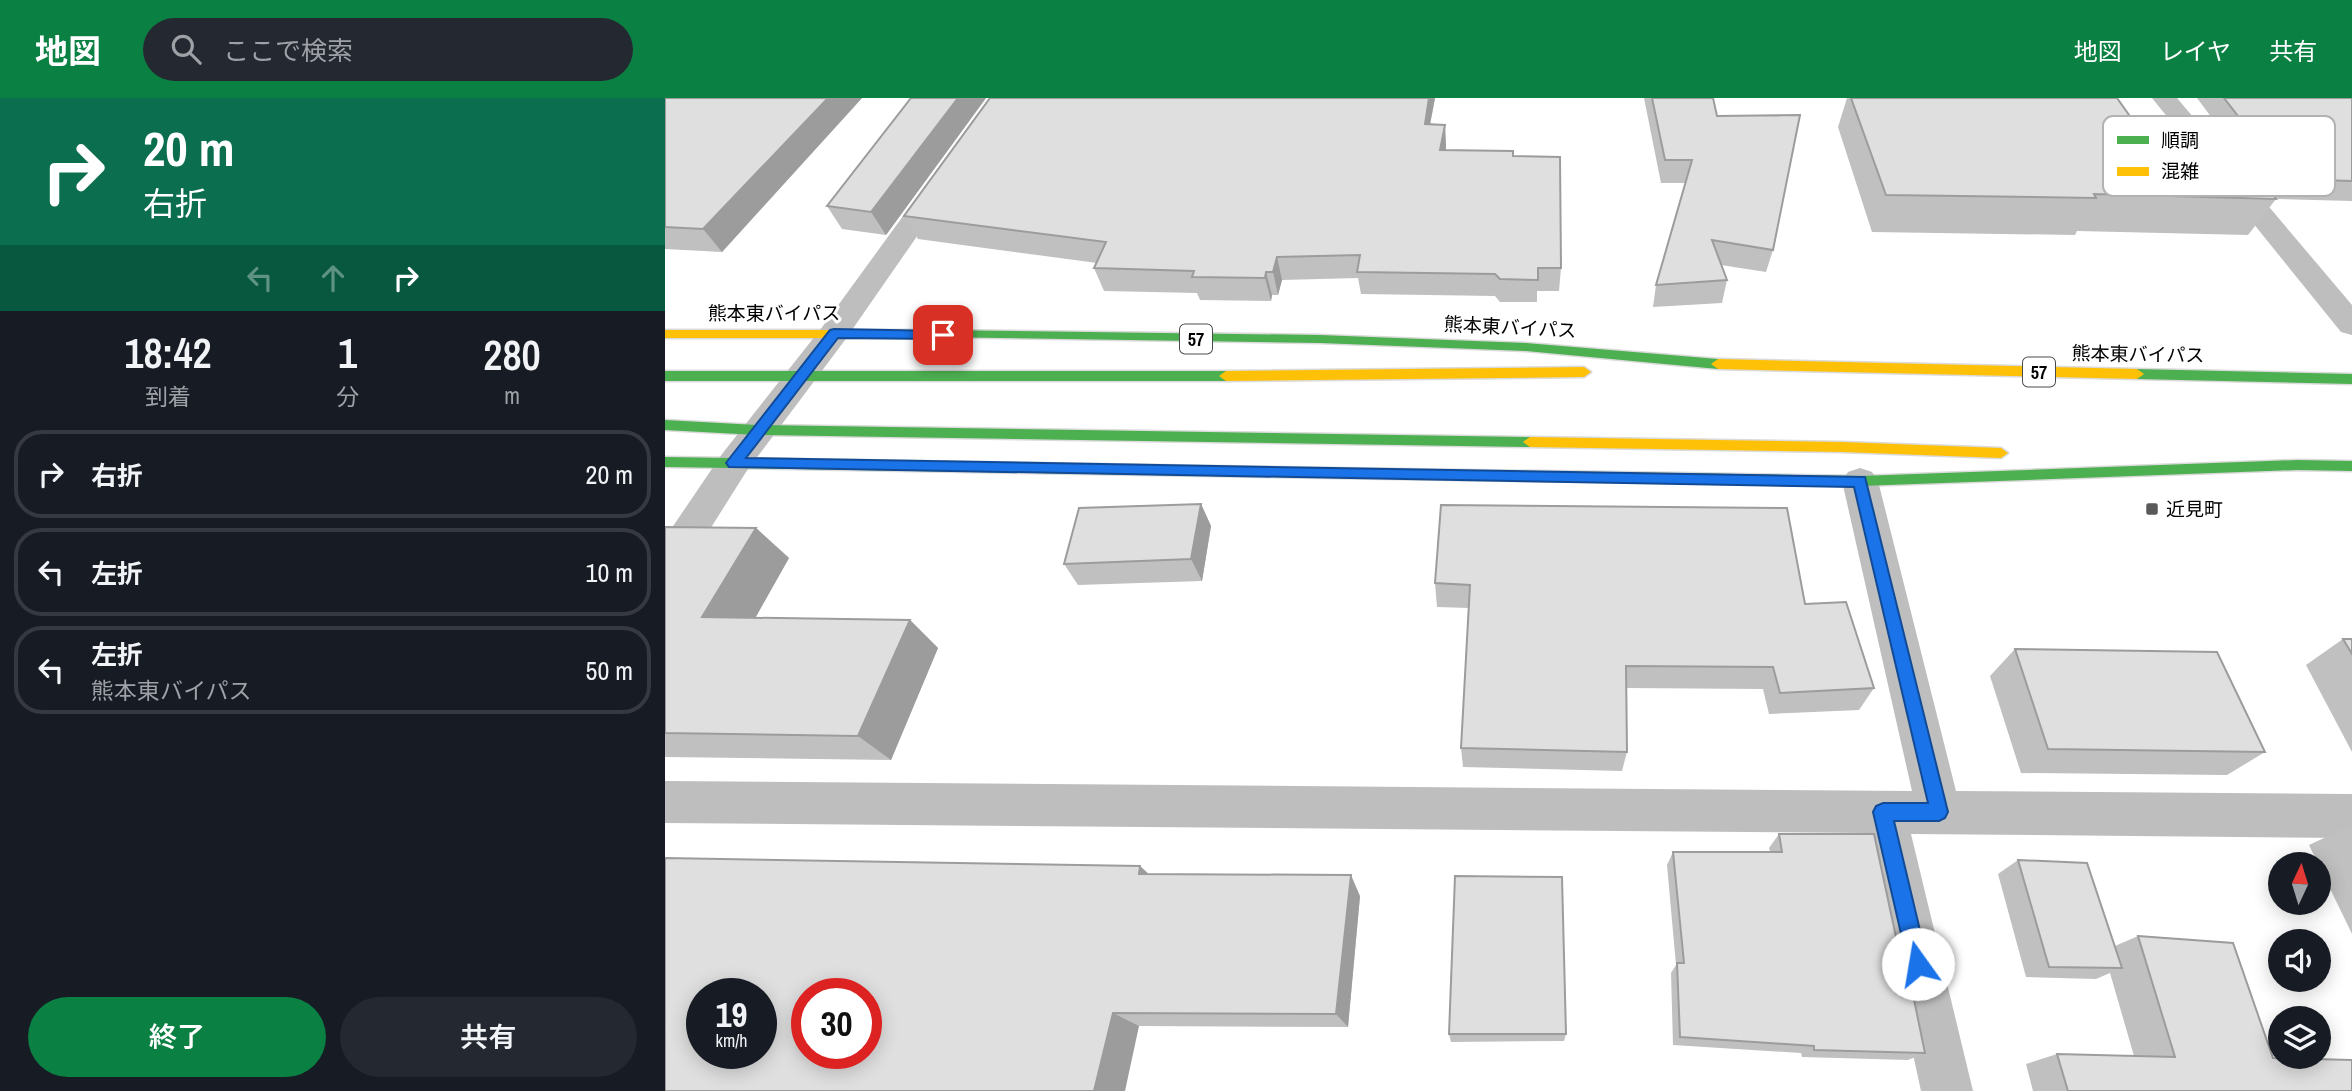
<!DOCTYPE html>
<html lang="ja">
<head>
<meta charset="utf-8">
<style>
  :root { --surface:#171b24; --page:#242831; --text:#f1f3f6; --muted:#9ea1a6; --line:#363941; --accent:#0b8043 }
  body { margin:0; font-family:"Archivo Narrow","Noto Sans JP",sans-serif; background:var(--page); color:var(--text); height:100vh; display:flex; flex-direction:column; font-size:26px; white-space:nowrap }
  * { box-sizing:border-box; margin:0 }
  p { font-size:23px; color:var(--muted) }
  .icon { flex:none; width:38px; height:38px; fill:none; stroke:currentColor; stroke-width:2; stroke-linecap:round; stroke-linejoin:round }
  .map { position:relative; flex:1; overflow:hidden }
  .side { display:flex; flex-direction:column; background:var(--surface); width:665px }
  .side>* { flex:none }
  .banner { background:#0b6e4f; color:#fff; overflow:hidden }
  .needle { width:46px; rotate:4deg }
  .controls { position:absolute; left:1603px; top:754px; display:grid; gap:14px }
  .controls a { display:grid; place-items:center; width:63px; height:63px; border-radius:50%; background:var(--surface); box-shadow:0 4px 18px #0003; font-size:35px }
  .speed { position:absolute; left:21px; top:880px; display:flex; gap:14px; font-size:35px; font-weight:700; text-align:center }
  .speed>* { display:grid; place-content:center; width:91px; height:91px; border-radius:50%; background:var(--surface); box-shadow:0 4px 18px #0003; line-height:1 }
  .speed small { font-size:18px; font-weight:400 }
  .speed .limit { border:10px solid #d22; background:#fff; color:#111 }
  .pin { position:absolute; display:grid; place-items:center; width:60px; height:60px; color:#fff; margin:-30px; border-radius:14px; box-shadow:0 4px 10px #0006 }
  .me { position:absolute; width:77px; margin:-38px; rotate:347deg; stroke-linejoin:round; filter:drop-shadow(0 0 5px #0008) }
  .turn { display:flex; align-items:center; gap:24px; height:147px; padding:0 28px; font-size:32px }
  .turn .icon { width:91px; height:91px; stroke-width:2.5 }
  .turn b { display:block; font-size:49px; line-height:60px }
  .lanes { display:flex; align-items:center; height:66px; padding:0 28px; background:#0003; justify-content:center; gap:35px; direction:ltr }
  .lanes .off { opacity:.35 }
  .eta { display:flex; justify-content:space-evenly; align-items:center; height:119px; text-align:center }
  .eta b { font-size:42px; font-weight:600; line-height:49px }
  .primary-button { display:flex; gap:14px; margin-top:auto; padding:14px 28px }
  .primary-button a { flex:1; height:80px; border-radius:42px; background:var(--accent); color:#fff; font-size:28px; font-weight:600; line-height:80px; text-align:center }
  .primary-button a+a { background:var(--page); color:var(--text) }
  ul { padding:0; list-style:none }
  li { display:flex; align-items:center; gap:21px; height:88px; margin:0 14px 10px; padding:0 14px; border:4px solid var(--line); border-radius:28px }
  li div { flex:1 }
  li b { display:block; font-size:26px }
  li em { font-style:normal }
  header { display:flex; align-items:center; gap:42px; box-sizing:border-box; height:98px; padding:0 35px; background:var(--accent); color:#fff }
  header strong { font-size:33px }
  nav { display:flex; gap:38px; margin-inline-start:auto; font-size:24px }
  .search { width:490px; height:63px; background:var(--page); display:flex; align-items:center; gap:18px; box-sizing:border-box; padding:0 24px; border-radius:38px; color:var(--muted); font-size:26px }
  main { display:flex; flex:1; min-height:0 }
  .map>svg:first-child { display:block }
  .lines { fill:none; stroke-linecap:round; stroke-linejoin:round }
  .fast-casing { stroke:#dbdbdb; stroke-width:3 }
  .slow-casing { stroke:#dbdbdb; stroke-width:3 }
  .street { fill:#bebebe; fill-rule:evenodd }
  .fast { fill:#4caf50; fill-rule:evenodd }
  .slow { fill:#ffc107; fill-rule:evenodd }
  .wall { fill:#c0c0c0 }
  .shaded-wall { fill:#9c9c9c }
  .building { fill:#dfdfdf; stroke:#9c9c9c; stroke-width:2; fill-rule:evenodd }
  .route { fill:#1a73e8; stroke:#114b97; stroke-width:2 }
  .poi-dot { fill:#595959; stroke:#fff; stroke-width:2.5 }
  .labels { text-anchor:middle; dominant-baseline:central; stroke-width:6; stroke-linejoin:round; paint-order:stroke }
  .shield { fill:#fff; stroke:#4c4c4c; stroke-width:2 }
  .shield-label { font-size:18px; font-weight:bold; fill:#000 }
  .street-label { font-size:19px; fill:#000; stroke:#fff }
  .poi-label { font-size:19px; fill:#000; stroke:#fff; text-anchor:start }
  .key { fill:#fff; stroke:#b2b2b2; stroke-width:2 }
  .key-label { font-size:19px; fill:#000 }
</style>
</head>
<body>
<header>
<strong>地図</strong>
<div class="search"><svg class="icon" aria-label="search" viewBox="0 0 24 24"><circle cx="10" cy="10" r="6"/><path d="M15 15l6 6"/></svg>ここで検索</div>
<nav><a>地図</a><a>レイヤ</a><a>共有</a></nav>
</header>
<main>
<section class="side">
<div class="banner">
<div class="turn"><svg class="icon" aria-label="right" viewBox="0 0 24 24"><path d="M7 20v-9h11M14 6l5 5-5 5"/></svg><div><b>20 m</b>右折</div></div>
<div class="lanes"><svg class="icon off" aria-label="left" viewBox="0 0 24 24"><path d="M17 20v-9H6M10 6l-5 5 5 5"/></svg><svg class="icon off" aria-label="ahead" viewBox="0 0 24 24"><path d="M12 20V5M6 11l6-6 6 6"/></svg><svg class="icon" aria-label="right" viewBox="0 0 24 24"><path d="M7 20v-9h11M14 6l5 5-5 5"/></svg></div>
</div>
<div class="eta">
<div><b>18:42</b><p>到着</p></div>
<div><b>1</b><p>分</p></div>
<div><b>280</b><p>m</p></div>
</div>
<ul>
<li><svg class="icon" aria-label="right" viewBox="0 0 24 24"><path d="M7 20v-9h11M14 6l5 5-5 5"/></svg><div><b>右折</b></div><em>20 m</em></li>
<li><svg class="icon" aria-label="left" viewBox="0 0 24 24"><path d="M17 20v-9H6M10 6l-5 5 5 5"/></svg><div><b>左折</b></div><em>10 m</em></li>
<li><svg class="icon" aria-label="left" viewBox="0 0 24 24"><path d="M17 20v-9H6M10 6l-5 5 5 5"/></svg><div><b>左折</b><p>熊本東バイパス</p></div><em>50 m</em></li>
</ul>
<div class="primary-button"><a>終了</a><a>共有</a></div>
</section>
<div class="map">
<svg width="1687" height="993" viewBox="0 0 1687 993">
  <rect width="100%" height="100%" fill="#fff"/>
  <g class="lines">
    <defs>
      <g id="fast">
        <polygon points="271,232 655,237 861,245 1053,261 1060,266 1053,271 861,253 655,245 266,239 265,236"/>
        <polygon points="1472,271 1687,276 1687,286 1472,281 1465,276"/>
        <polygon points="0,273 561,273 568,278 561,283 0,283"/>
        <polygon points="0,322 92,327 865,339 872,344 865,349 92,337 0,332"/>
        <polygon points="0,359 796,372 803,377 796,382 0,369"/>
        <polygon points="1632,362 1687,363 1687,373 1632,372 1195,388 1013,385 1006,380 1013,375 1195,378"/>
      </g>
      <g id="slow">
        <polygon points="0,232 271,232 277,236 271,240 0,240"/>
        <polygon points="1053,261 1472,271 1479,276 1472,281 1053,271 1046,266"/>
        <polygon points="919,269 926,274 919,279 561,283 554,278 561,273"/>
        <polygon points="865,339 1177,344 1336,350 1343,355 1336,360 1177,354 865,349 858,344"/>
        <polygon points="796,372 1013,375 1020,380 1013,385 796,382 789,377"/>
      </g>
    </defs>
    <!-- fast casing -->
    <use href="#fast" class="fast-casing"/>
    <!-- slow casing -->
    <use href="#slow" class="slow-casing"/>
    <!-- street -->
    <g class="street">
      <polygon points="324,0 348,0 180,242 81,374 13,482 0,486 0,440 57,356 158,228"/>
      <polygon points="1487,0 1512,0 1687,207 1687,237 1676,234"/>
      <polygon points="1195,370 1207,374 1213,383 1291,693 1687,696 1687,740 1246,736 1308,993 1256,993 1200,735 0,725 0,683 1247,693 1177,383 1183,374"/>
    </g>
    <!-- fast -->
    <use href="#fast" class="fast"/>
    <!-- slow -->
    <use href="#slow" class="slow"/>
  </g>
  <!-- wall -->
  <g class="wall">
    <polygon points="0,0 197,0 57,154 0,151"/>
    <polygon points="246,0 321,0 221,137 177,131 162,108"/>
    <polygon points="770,0 765,26 780,27 781,52 848,58 896,170 894,193 872,193 872,204 835,204 830,198 696,196 693,180 617,182 613,197 607,197 606,203 535,202 532,195 439,193 429,170 432,165 253,141 239,118"/>
    <polygon points="979,0 1048,0 1052,18 1108,152 1101,174 1056,167 1062,182 1057,205 988,209 991,187 1020,85 996,85"/>
    <polygon points="1182,0 1452,0 1481,41 1564,43 1532,0 1687,0 1687,103 1611,101 1583,137 1412,133 1410,137 1207,134 1173,29"/>
    <polygon points="536,406 546,428 537,483 413,487 399,466"/>
    <polygon points="776,407 1140,506 1209,590 1194,612 1104,616 1098,591 961,590 962,654 957,673 798,669 796,650 804,510 772,509 770,485"/>
    <polygon points="0,429 91,430 124,460 90,520 245,522 273,550 226,662 0,659"/>
    <polygon points="1678,541 1687,541 1687,654 1641,567"/>
    <polygon points="1350,551 1600,654 1562,677 1356,675 1325,578"/>
    <polygon points="1687,727 1687,836 1644,747"/>
    <polygon points="1114,736 1234,853 1260,955 1243,962 1137,959 1136,955 1008,947 1006,875 1011,867 1002,767 1008,754 1105,754 1104,750"/>
    <polygon points="1353,762 1450,848 1473,838 1608,960 1687,993 1368,993 1361,966 1392,956 1469,958 1445,875 1431,881 1361,879 1333,776"/>
    <polygon points="484,776 695,798 683,929 474,928 0,993"/>
    <polygon points="784,936 901,936 899,943 786,944"/>
  </g>
  <!-- shaded-wall -->
  <g class="shaded-wall">
    <polygon points="163,0 197,0 57,154 38,131"/>
    <polygon points="293,0 321,0 221,137 206,114"/>
    <polygon points="764,0 770,0 761,48 760,26"/>
    <polygon points="780,27 781,49 776,75 775,52"/>
    <polygon points="612,159 617,182 613,197 608,174"/>
    <polygon points="601,174 607,197 606,203 600,180"/>
    <polygon points="536,406 546,428 537,483 526,461"/>
    <polygon points="91,430 124,460 75,547 37,519"/>
    <polygon points="245,522 273,550 226,662 193,638"/>
    <polygon points="475,768 498,789 474,776"/>
    <polygon points="686,777 695,798 683,929 671,916"/>
    <polygon points="448,915 474,928 460,993 429,993"/>
  </g>
  <!-- building -->
  <g class="building">
    <polygon points="0,0 163,0 38,131 0,129"/>
    <polygon points="246,0 293,0 206,114 162,108"/>
    <polygon points="325,0 764,0 760,26 780,27 775,52 848,53 848,58 895,59 896,170 873,170 873,182 835,181 830,176 692,174 695,157 612,159 608,174 601,174 600,180 527,179 529,173 429,170 441,144 239,118"/>
    <polygon points="987,0 1048,0 1052,18 1135,17 1108,152 1047,142 1062,182 991,187 1027,62 1000,62"/>
    <polygon points="1186,0 1452,0 1481,41 1569,43 1611,101 1429,96 1431,100 1221,97"/>
    <polygon points="1559,0 1687,0 1687,83 1622,81"/>
    <polygon points="536,406 526,461 399,466 414,410"/>
    <polygon points="776,407 1122,410 1140,506 1181,504 1209,590 1115,595 1108,569 961,568 962,654 796,650 805,487 770,485"/>
    <polygon points="0,429 91,430 37,519 245,522 193,638 0,635"/>
    <polygon points="1678,541 1687,541 1687,556"/>
    <polygon points="1350,551 1552,554 1600,654 1383,651"/>
    <polygon points="1114,736 1209,736 1234,853 1239,853 1260,955 1149,952 1149,948 1015,939 1012,865 1019,865 1008,754 1117,754"/>
    <path d="M0,760l475,8 -1,8 212,1 -15,139 -223,-1 -19,78h-429zM37,896h59v60h-59zM142,896h59v60h-59z"/>
    <polygon points="1353,762 1422,765 1457,870 1384,869"/>
    <polygon points="790,778 897,779 901,936 784,936"/>
    <polygon points="1473,838 1568,845 1608,960 1687,962 1687,993 1403,993 1392,956 1510,959"/>
  </g>
  <!-- route -->
  <polygon class="route" points="169,231 278,233 285,237 278,241 173,240 81,360 1200,379 1283,714 1280,720 1274,723 1229,723 1263,866 1260,873 1253,876 1246,873 1243,866 1208,714 1211,708 1218,705 1263,705 1189,389 64,369 61,365 64,361 165,232"/>
  <!-- markers -->
  <rect class="poi-dot" x="1480" y="404" width="14" height="14" rx="3.5"/>
  <g class="labels">
    <!-- shield labels -->
    <g class="shield">
      <rect x="515" y="226.5" width="32" height="29" rx="5"/>
      <rect x="1358" y="259.5" width="32" height="29" rx="5"/>
    </g>
    <g class="shield-label">
      <text x="531" y="241">57</text>
      <text x="1374" y="274">57</text>
    </g>
    <!-- street labels -->
    <g class="street-label">
      <text x="109" y="215">熊本東バイパス</text>
      <text transform="translate(845 229) rotate(3)">熊本東バイパス</text>
      <text transform="translate(1473 256) rotate(1)">熊本東バイパス</text>
    </g>
    <!-- poi labels -->
    <g class="poi-label">
      <text x="1501" y="411">近見町</text>
    </g>
  </g>
  <!-- legend -->
  <rect x="1438" y="18" width="232" height="80" rx="10" class="key"/>
  <rect x="1452" y="38" width="32" height="8" fill="#4caf50"/>
  <rect x="1452" y="69" width="32" height="9" fill="#ffc107"/>
  <g class="key-label">
    <text x="1496" y="49">順調</text>
    <text x="1496" y="80">混雑</text>
  </g>
</svg>
<div class="controls">
<a><svg class="needle" viewBox="-14 -14 28 28"><path d="M0-13l5 13h-10z" fill="#e53935"/><path d="M0 13l5-13h-10z" fill="#9ea1a6"/></svg></a>
<a><svg class="icon" aria-label="sound" viewBox="0 0 24 24"><path d="M4 9h4l5-4v14l-5-4H4zM17 9q2 3 0 6"/></svg></a>
<a><svg class="icon" aria-label="layers" viewBox="0 0 24 24"><path d="M12 4l9 5-9 5-9-5zM3 14l9 5 9-5"/></svg></a>
</div>
<div class="speed"><div>19<small>km/h</small></div><div class="limit">30</div></div>
<div class="pin" style="left:278px;top:237px;background:#d93025"><svg class="icon" aria-label="arrive" viewBox="0 0 24 24"><path d="M6 21V4h12l-3 4 3 4H6"/></svg></div>
<svg class="me" style="left:1253px;top:866px" viewBox="-20 -20 40 40"><circle r="19" fill="#fff"/><path d="M0-13L10 11 0 6-10 11z" fill="#1a73e8"/></svg>
</div>
</main>
</body>
</html>
